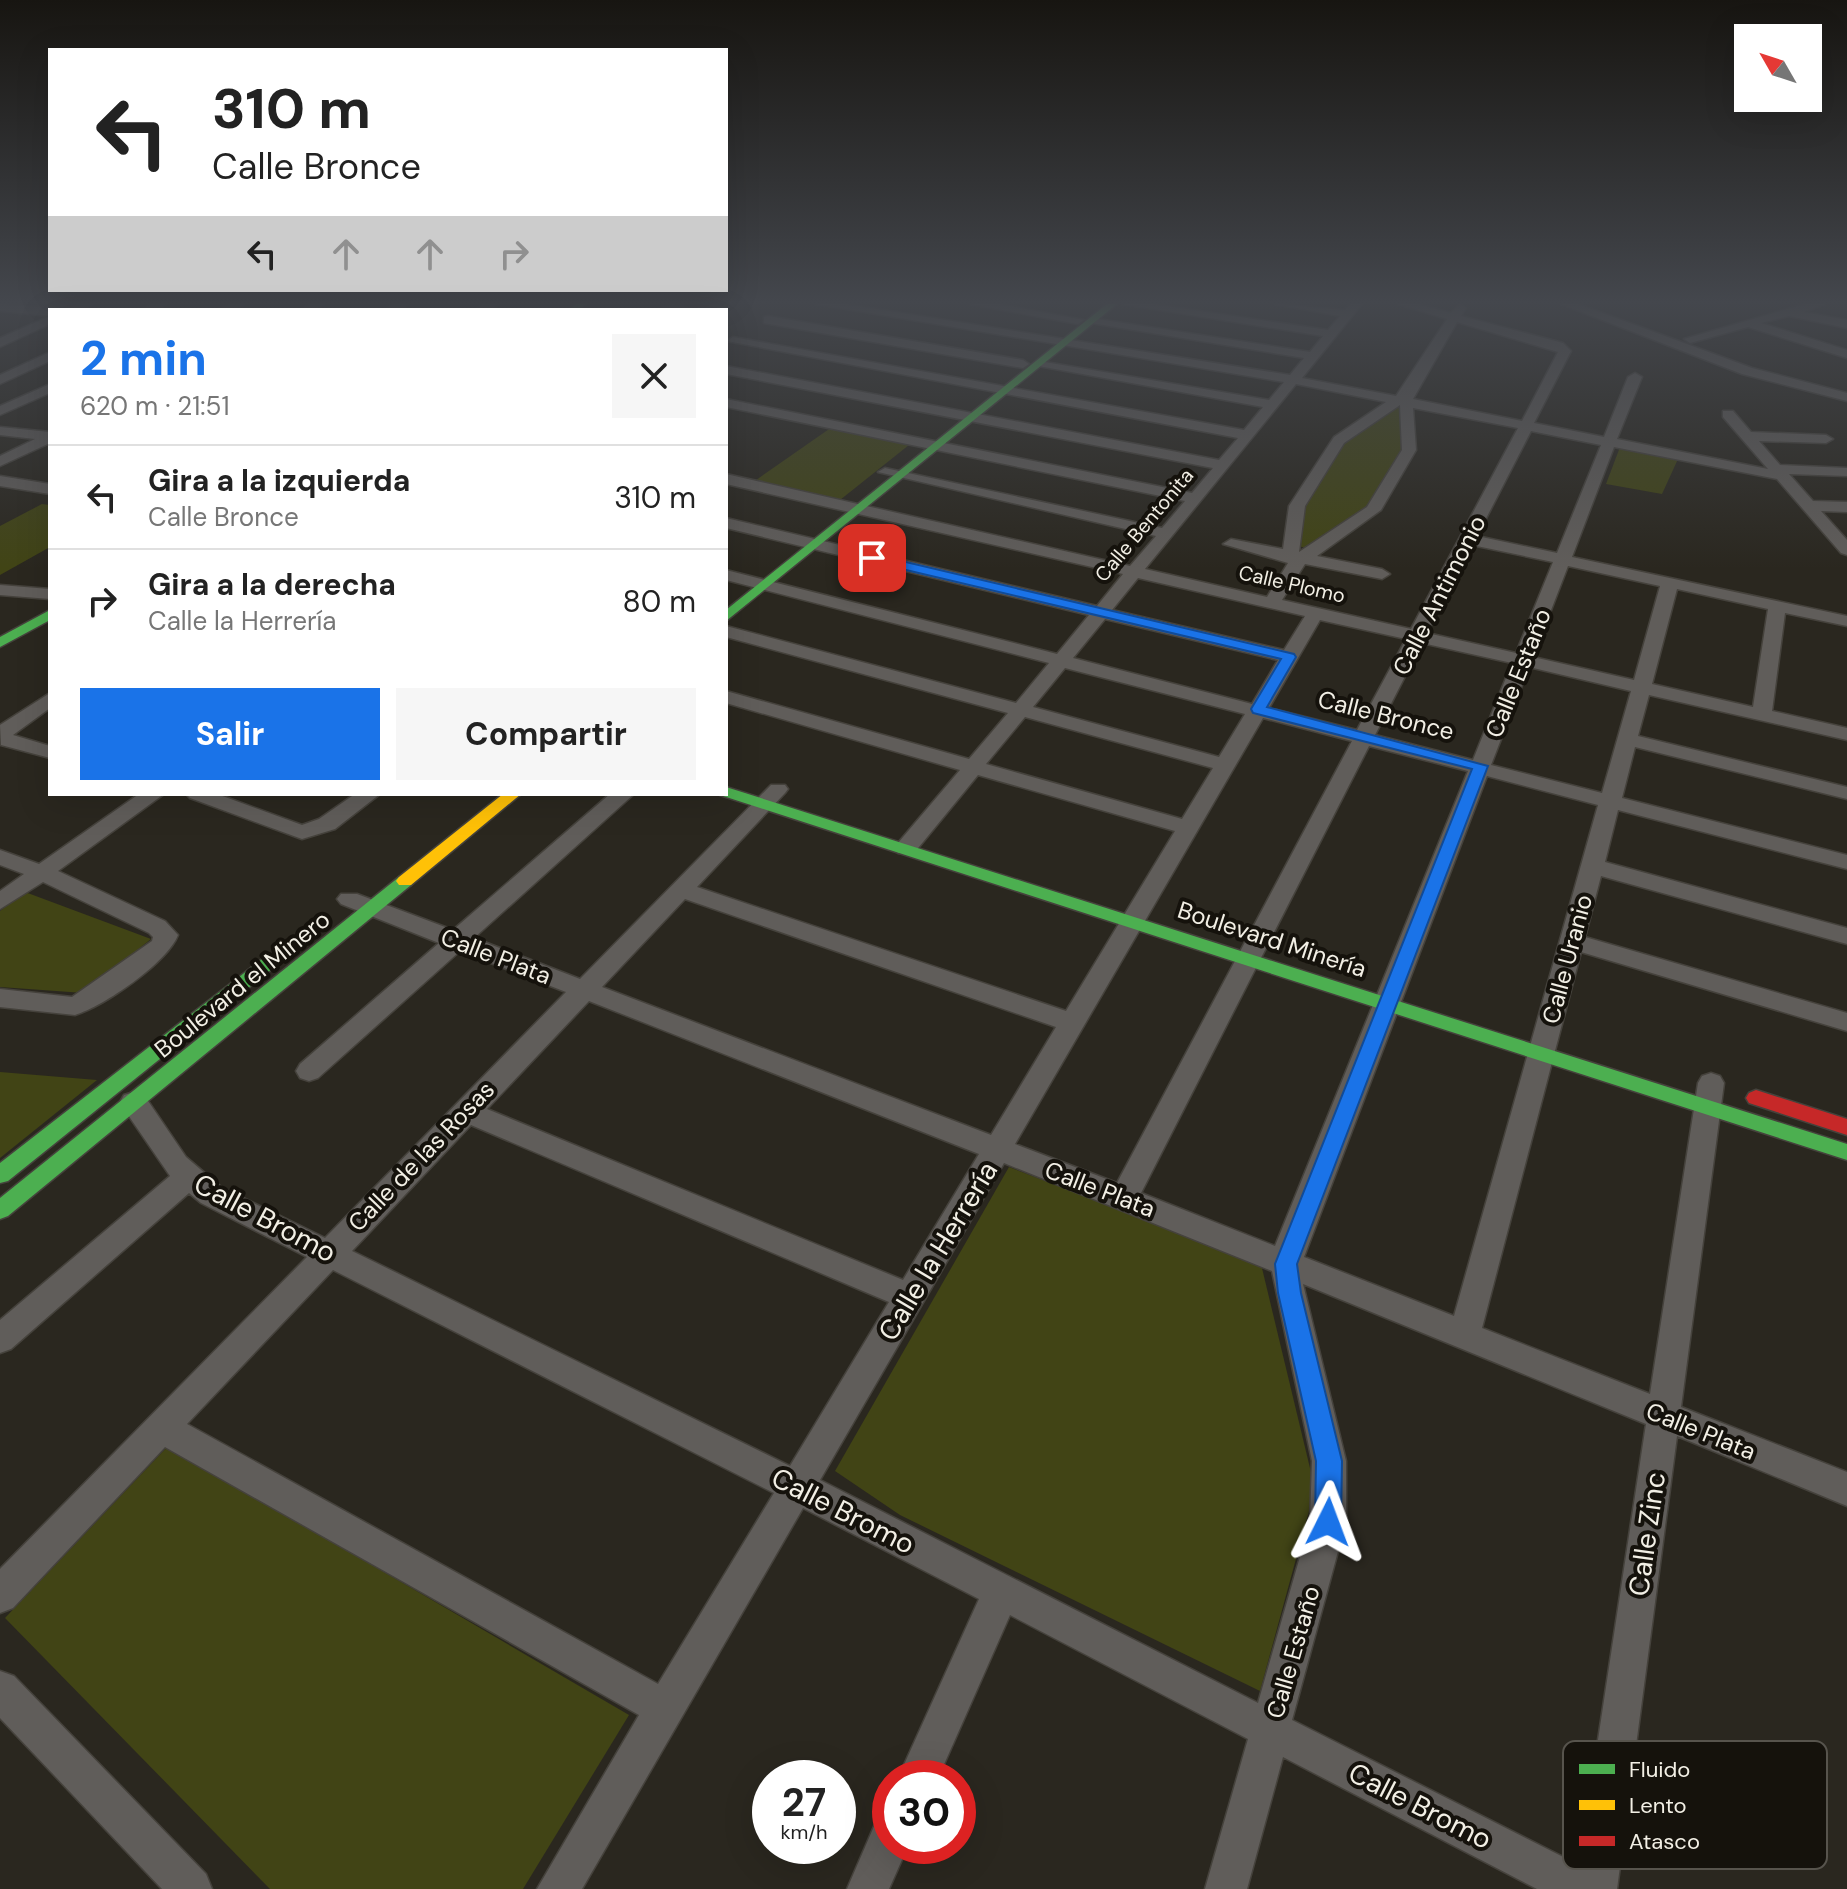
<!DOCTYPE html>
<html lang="es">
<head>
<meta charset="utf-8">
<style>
  :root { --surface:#fff; --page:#f6f6f6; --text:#222; --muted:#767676; --line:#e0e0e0; --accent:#1a73e8 }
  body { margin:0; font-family:"DM Sans",sans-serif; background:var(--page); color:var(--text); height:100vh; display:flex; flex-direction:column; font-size:30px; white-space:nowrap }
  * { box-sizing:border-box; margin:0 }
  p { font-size:26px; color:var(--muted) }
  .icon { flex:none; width:44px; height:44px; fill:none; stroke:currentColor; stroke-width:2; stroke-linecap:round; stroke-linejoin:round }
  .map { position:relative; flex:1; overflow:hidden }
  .panel { position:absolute; left:48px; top:308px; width:680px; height:488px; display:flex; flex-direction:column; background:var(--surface); border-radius:0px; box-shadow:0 8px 32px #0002 }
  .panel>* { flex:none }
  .banner { position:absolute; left:48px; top:48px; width:680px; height:244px; border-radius:0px; box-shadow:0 8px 32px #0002; background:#fff; color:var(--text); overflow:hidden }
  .needle { width:52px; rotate:309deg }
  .tools { position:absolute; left:1734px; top:24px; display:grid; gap:16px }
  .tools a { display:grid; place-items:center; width:88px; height:88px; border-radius:0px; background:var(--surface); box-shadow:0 8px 32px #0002; font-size:40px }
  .speed { position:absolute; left:752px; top:1760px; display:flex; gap:16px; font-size:40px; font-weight:700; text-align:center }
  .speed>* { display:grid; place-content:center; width:104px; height:104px; border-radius:50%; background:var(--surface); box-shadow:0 8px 32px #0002; line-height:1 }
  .speed small { font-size:20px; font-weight:400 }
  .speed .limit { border:12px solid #d22; background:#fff; color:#111 }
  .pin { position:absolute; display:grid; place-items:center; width:68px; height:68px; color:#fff; margin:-34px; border-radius:16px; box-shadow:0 4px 12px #0006 }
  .me { position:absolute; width:88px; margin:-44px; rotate:3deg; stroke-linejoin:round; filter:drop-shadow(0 0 6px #0008) }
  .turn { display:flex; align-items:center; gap:28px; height:168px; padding:0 32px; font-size:36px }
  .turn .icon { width:104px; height:104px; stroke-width:2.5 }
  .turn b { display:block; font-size:56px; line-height:68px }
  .lanes { display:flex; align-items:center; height:76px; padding:0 32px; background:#0003; justify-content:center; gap:40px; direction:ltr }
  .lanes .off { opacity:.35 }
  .round { display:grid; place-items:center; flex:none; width:84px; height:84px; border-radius:0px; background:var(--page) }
  .overview { display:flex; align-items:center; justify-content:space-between; height:136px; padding:0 32px }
  h1 { font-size:48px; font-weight:700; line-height:60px; color:var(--accent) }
  .action { display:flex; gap:16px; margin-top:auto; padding:16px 32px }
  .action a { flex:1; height:92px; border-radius:0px; background:var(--accent); color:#fff; font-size:32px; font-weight:700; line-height:92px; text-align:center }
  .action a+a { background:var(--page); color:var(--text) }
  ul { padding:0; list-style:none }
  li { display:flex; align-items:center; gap:24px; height:104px; padding:0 32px; border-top:2px solid var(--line) }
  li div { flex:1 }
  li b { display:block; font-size:30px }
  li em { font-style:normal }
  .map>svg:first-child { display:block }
  .green { fill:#414415 }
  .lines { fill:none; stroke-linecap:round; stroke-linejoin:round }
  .street-casing { stroke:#45423c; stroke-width:3 }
  .fast-casing { stroke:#45423c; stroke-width:3 }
  .slow-casing { stroke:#45423c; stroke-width:3 }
  .jam-casing { stroke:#45423c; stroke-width:3 }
  .street { fill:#605d5a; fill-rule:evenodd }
  .fast { fill:#4caf50; fill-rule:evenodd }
  .slow { fill:#ffc107; fill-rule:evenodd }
  .jam { fill:#c62828; fill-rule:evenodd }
  .route { fill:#1a73e8; stroke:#114b97; stroke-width:2 }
  .labels { text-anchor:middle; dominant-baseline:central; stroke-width:8; stroke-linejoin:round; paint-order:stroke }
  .far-street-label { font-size:20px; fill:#f2efe5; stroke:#15120c }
  .street-label { font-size:24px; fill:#f2efe5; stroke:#15120c }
  .near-street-label { font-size:28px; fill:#f2efe5; stroke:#15120c }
  .key { fill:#15120c; stroke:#57544d; stroke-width:2 }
  .key-label { font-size:22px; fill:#f2efe5 }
</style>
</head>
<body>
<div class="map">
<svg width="1847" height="1889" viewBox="0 0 1847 1889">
  <rect width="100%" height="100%" fill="#2a271f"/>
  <!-- green -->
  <g class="green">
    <polygon points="1389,405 1402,405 1404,448 1365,512 1312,549 1297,546 1301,504 1347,434"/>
    <polygon points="832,427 914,441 840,500 756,480"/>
    <polygon points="1620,447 1678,459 1662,494 1606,484"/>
    <polygon points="42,504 50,505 50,547 0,575 0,526"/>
    <polygon points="25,892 151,939 84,993 0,987 0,911"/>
    <polygon points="0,1072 97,1080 0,1158"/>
    <polygon points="1009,1167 1261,1264 1315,1489 1260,1691 900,1515 835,1471"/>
    <polygon points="168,1446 629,1715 523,1889 270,1889 5,1618"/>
  </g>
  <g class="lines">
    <defs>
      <g id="street">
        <polygon points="0,304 50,308 55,310 50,310 50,316 0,311"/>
        <polygon points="76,304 92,304 83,310 67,310"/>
        <polygon points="151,304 166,304 157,310 142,310"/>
        <polygon points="228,304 244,304 234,310 218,310"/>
        <polygon points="309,304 324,304 315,310 300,310"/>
        <polygon points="394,304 409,304 400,310 385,310"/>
        <polygon points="483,304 498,304 490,310 475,310"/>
        <polygon points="673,304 697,310 662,307"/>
        <path d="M816,304h29l445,71 14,-17 -219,-36 6,-4 219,34 13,-16 -201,-32h31l175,26 12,-14 -65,-12 70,6 5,-6h12l-60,74 94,18 51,-77 -49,-15h20l33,9 9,-9 6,4 -5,8 102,27 8,8 -37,72 70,14 24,-60 7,-4 7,4 -25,62 151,30 -45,-52v-6h10l18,21 75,3 7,4 -7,4 -67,-2 21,24 67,3v8l-58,-2 24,27 34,1v10l-26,-1 26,29v15l-6,-2 -64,-74 -163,-32 -42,110 275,59v10l-62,-13 -13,98 75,17v12l-198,-45 -11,41 209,51v12l-212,-52 -13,51 225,57v14l-229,-59 -13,52 242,66v16l-246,-68 -16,61 262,76v18l-266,-79 -99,376 168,66 48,-311 4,-7 9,-3 9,3 4,7 -43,324 166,65v34l-170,-70 -60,453h-80l-254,-132 -36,132h-42l43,-150 -238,-124 -72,163h-40l81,-179 -176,-91 -221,381h-45l102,-174 -474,-268 -152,161 -13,5v-44l307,-312 -106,-54 -12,-10 -178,156 -11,4v-33l170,-144 -46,-67 -4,-7 4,-7 10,-3 10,3 42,62 35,30 104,51 241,-246 -106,-41 -142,127 -9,3 -9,-3 -4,-7 4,-7 139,-121 -98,-39 -4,-5 4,-5h16l96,36 157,-136h24l-160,144 106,41 191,-194h14l3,4 -3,4 -88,94 369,124 109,-180 -197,-56 -64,78h-16l-3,-5 3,-5 62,-73 -234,-67v-12l243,68 39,-46 -282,-76v-11l290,77 33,-40 -323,-83v-10l331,84 32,-39 -363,-87v-10l371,88 26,-32 -397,-90v-10l404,92 26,-30 -278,-64 7,-4 277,60 23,-27 -459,-94v-8l466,94 21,-25 -487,-94v-8l493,94 19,-22 -511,-97 6,-4 511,93 19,-23 -230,-42 6,-4 230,39 15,-18zM1457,322l101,30 -36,69 -109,-22zM1296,384l90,18 -52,35 -45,69 -6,43 -52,-10 -8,5 65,19 -21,34 -122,-28zM1400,405l2,45 -35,57 -68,45 6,-46 39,-63zM1413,408l105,20 -107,201 -129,-29 23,-36 77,15 8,-5 -8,-5 -65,-13 64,-46 35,-60zM1531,431l70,14 -44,108 -80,-17zM1472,545l81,17 -37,91 -89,-20zM1568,566l92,20 -26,94 -101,-23zM1138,578l167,38 -21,34 -172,-40zM1677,589l91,20 -15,98 -101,-23zM1105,619l173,41 -26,44 -179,-46zM1320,620l86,19 -49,91 -88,-22zM1422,643l90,20 -39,97 -98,-25zM1529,667l102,24 -29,102 -111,-28zM1065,668l180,46 -26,43 -186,-50zM1025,717l188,51 -31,51 -196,-55zM1263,718l89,23 -235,442 -102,-39zM1369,746l99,25 -193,475 -134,-53zM1487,776l111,29 -144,511 -150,-59zM685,899l371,128 -65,108 -389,-148zM589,1001l390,153 -76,126 -416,-171zM471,1125l418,177 -99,164 -438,-215zM1004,1163l268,108 40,190 -2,61 -52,181 -438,-223zM333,1270l441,223 -116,191 -471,-260zM1303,1284l343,140 -67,441 -287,-145 54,-198v-61z"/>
        <polygon points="970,304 999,304 1084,320 1078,324"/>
        <polygon points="1561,304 1578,304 1752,368 1847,393 1847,401 1742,374"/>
        <polygon points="1805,304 1825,304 1804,312 1847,320 1847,328 1789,316 1761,323 1847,350 1847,358 1748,327 1690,343 1684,339"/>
        <polygon points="50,316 50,324 0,347 0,338"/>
        <polygon points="768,316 1023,360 1029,364 1023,368 764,323 764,317"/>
        <polygon points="50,352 50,361 0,384 0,375"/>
        <polygon points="50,384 50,393 0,415 0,406"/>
        <polygon points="0,427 50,432 50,443 0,466 0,456 35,439 0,435"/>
        <polygon points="0,476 50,484 50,494 0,486"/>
        <polygon points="0,585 50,589 50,599 0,595"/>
        <polygon points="50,693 50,708 13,735 50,746 50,758 1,745 0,725"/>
        <path d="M139,794h25l-106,77 107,50 13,14c-11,28 -74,71 -103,80l-75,-8v-18l72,8 80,-56 1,-4 -4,-4 -106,-51 -43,27v-18l24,-17 -24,-9v-15l39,14z"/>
        <polygon points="186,794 217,794 302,825 319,819 355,794 380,794 335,829 302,839 190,798"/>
        <polygon points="0,1671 14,1676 206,1874 212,1889 162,1889 0,1718"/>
        <polygon points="890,1818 890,1846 908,1846 889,1889 847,1889 875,1824"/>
      </g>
      <g id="fast">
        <polygon points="576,304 586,304 578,310 568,310"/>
        <polygon points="1107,304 1117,304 726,621 726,610"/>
        <polygon points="50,610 50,620 0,647 0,637"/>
        <polygon points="726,787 1847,1144 1847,1160 720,795 726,794"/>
        <polygon points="405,876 414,881 411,885 8,1216 0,1219 0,1198 399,877"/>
        <polygon points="272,954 278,956 281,960 278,964 8,1181 0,1183 0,1163 266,956"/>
      </g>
      <polygon id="slow" points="503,794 521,794 411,885 399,885 396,881 399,877"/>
      <polygon id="jam" points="1756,1090 1847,1119 1847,1135 1749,1103 1746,1098 1749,1093"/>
    </defs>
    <!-- street casing -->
    <use href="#street" class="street-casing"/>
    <!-- fast casing -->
    <use href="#fast" class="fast-casing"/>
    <!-- slow casing -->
    <use href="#slow" class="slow-casing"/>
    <!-- jam casing -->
    <use href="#jam" class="jam-casing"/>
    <!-- street -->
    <use href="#street" class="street"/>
    <!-- fast -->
    <use href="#fast" class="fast"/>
    <!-- slow -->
    <use href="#slow" class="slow"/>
    <!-- jam -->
    <use href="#jam" class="jam"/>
  </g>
  <!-- sky -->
  <linearGradient id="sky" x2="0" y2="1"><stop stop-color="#171511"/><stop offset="0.53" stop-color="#44474d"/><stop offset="1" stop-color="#44474d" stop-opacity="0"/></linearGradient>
  <rect width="1847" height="569" fill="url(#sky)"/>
  <!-- route -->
  <polygon class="route" points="872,554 1294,654 1296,657 1267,707 1488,766 1297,1264 1301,1293 1342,1461 1341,1522 1337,1531 1328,1535 1319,1531 1315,1522 1316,1461 1278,1293 1275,1264 1472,769 1253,713 1251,709 1281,659 868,561 866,558"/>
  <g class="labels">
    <!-- far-street labels -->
    <g class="far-street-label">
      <text transform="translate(1144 525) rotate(-50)">Calle Bentonita</text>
      <text transform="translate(1292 584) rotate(13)">Calle Plomo</text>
    </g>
    <!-- street labels -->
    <g class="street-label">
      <text transform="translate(1439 595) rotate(-63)">Calle Antimonio</text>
      <text transform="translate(1518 673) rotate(-68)">Calle Estaño</text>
      <text transform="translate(1386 715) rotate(14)">Calle Bronce</text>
      <text transform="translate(1272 939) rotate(18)">Boulevard Minería</text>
      <text transform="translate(496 956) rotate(21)">Calle Plata</text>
      <text transform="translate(1567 959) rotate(-75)">Calle Uranio</text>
      <text transform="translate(242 984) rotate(-39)">Boulevard el Minero</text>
      <text transform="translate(421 1156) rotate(-46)">Calle de las Rosas</text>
      <text transform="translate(1100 1189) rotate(21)">Calle Plata</text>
      <text transform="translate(1701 1431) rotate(22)">Calle Plata</text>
      <text transform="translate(1293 1652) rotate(-74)">Calle Estaño</text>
    </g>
    <!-- near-street labels -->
    <g class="near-street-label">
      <text transform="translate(265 1218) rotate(28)">Calle Bromo</text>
      <text transform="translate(938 1251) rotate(-59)">Calle la Herrería</text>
      <text transform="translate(843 1511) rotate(27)">Calle Bromo</text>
      <text transform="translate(1647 1534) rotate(-82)">Calle Zinc</text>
      <text transform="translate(1420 1806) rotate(27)">Calle Bromo</text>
    </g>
  </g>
  <!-- legend -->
  <rect x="1563" y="1741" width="264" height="128" rx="12" class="key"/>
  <rect x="1579" y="1764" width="36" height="10" fill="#4caf50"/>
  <rect x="1579" y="1800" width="36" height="10" fill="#ffc107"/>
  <rect x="1579" y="1836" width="36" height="10" fill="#c62828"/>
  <g class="key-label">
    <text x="1629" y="1777">Fluido</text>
    <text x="1629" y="1813">Lento</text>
    <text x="1629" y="1849">Atasco</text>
  </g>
</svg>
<div class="tools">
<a><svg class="needle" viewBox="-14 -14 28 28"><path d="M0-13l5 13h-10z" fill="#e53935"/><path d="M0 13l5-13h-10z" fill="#767676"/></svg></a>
</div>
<div class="speed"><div>27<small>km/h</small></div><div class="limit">30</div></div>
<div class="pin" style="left:872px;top:558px;background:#d93025"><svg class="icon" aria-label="arrive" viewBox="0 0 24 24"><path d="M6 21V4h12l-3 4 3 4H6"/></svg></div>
<svg class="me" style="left:1328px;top:1522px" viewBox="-20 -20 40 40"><path d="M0-17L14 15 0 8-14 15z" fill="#1a73e8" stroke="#fff" stroke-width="4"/></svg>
<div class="banner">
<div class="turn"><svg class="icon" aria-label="left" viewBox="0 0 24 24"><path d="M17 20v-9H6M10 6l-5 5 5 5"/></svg><div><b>310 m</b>Calle Bronce</div></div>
<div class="lanes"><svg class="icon" aria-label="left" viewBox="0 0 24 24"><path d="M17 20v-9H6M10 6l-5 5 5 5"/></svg><svg class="icon off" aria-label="ahead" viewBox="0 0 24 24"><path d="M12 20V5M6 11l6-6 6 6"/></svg><svg class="icon off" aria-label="ahead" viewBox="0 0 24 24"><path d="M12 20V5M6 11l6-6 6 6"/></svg><svg class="icon off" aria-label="right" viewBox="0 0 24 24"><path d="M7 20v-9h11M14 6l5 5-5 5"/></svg></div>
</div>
<section class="panel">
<div class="overview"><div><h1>2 min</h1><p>620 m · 21:51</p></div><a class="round"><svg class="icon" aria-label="close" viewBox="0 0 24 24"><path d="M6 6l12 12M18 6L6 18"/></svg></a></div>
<ul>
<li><svg class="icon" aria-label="left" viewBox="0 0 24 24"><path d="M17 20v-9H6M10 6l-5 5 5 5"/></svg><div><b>Gira a la izquierda</b><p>Calle Bronce</p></div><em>310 m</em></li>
<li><svg class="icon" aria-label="right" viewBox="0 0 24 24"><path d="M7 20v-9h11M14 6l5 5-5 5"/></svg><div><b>Gira a la derecha</b><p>Calle la Herrería</p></div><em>80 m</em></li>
</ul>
<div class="action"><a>Salir</a><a>Compartir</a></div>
</section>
</div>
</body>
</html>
